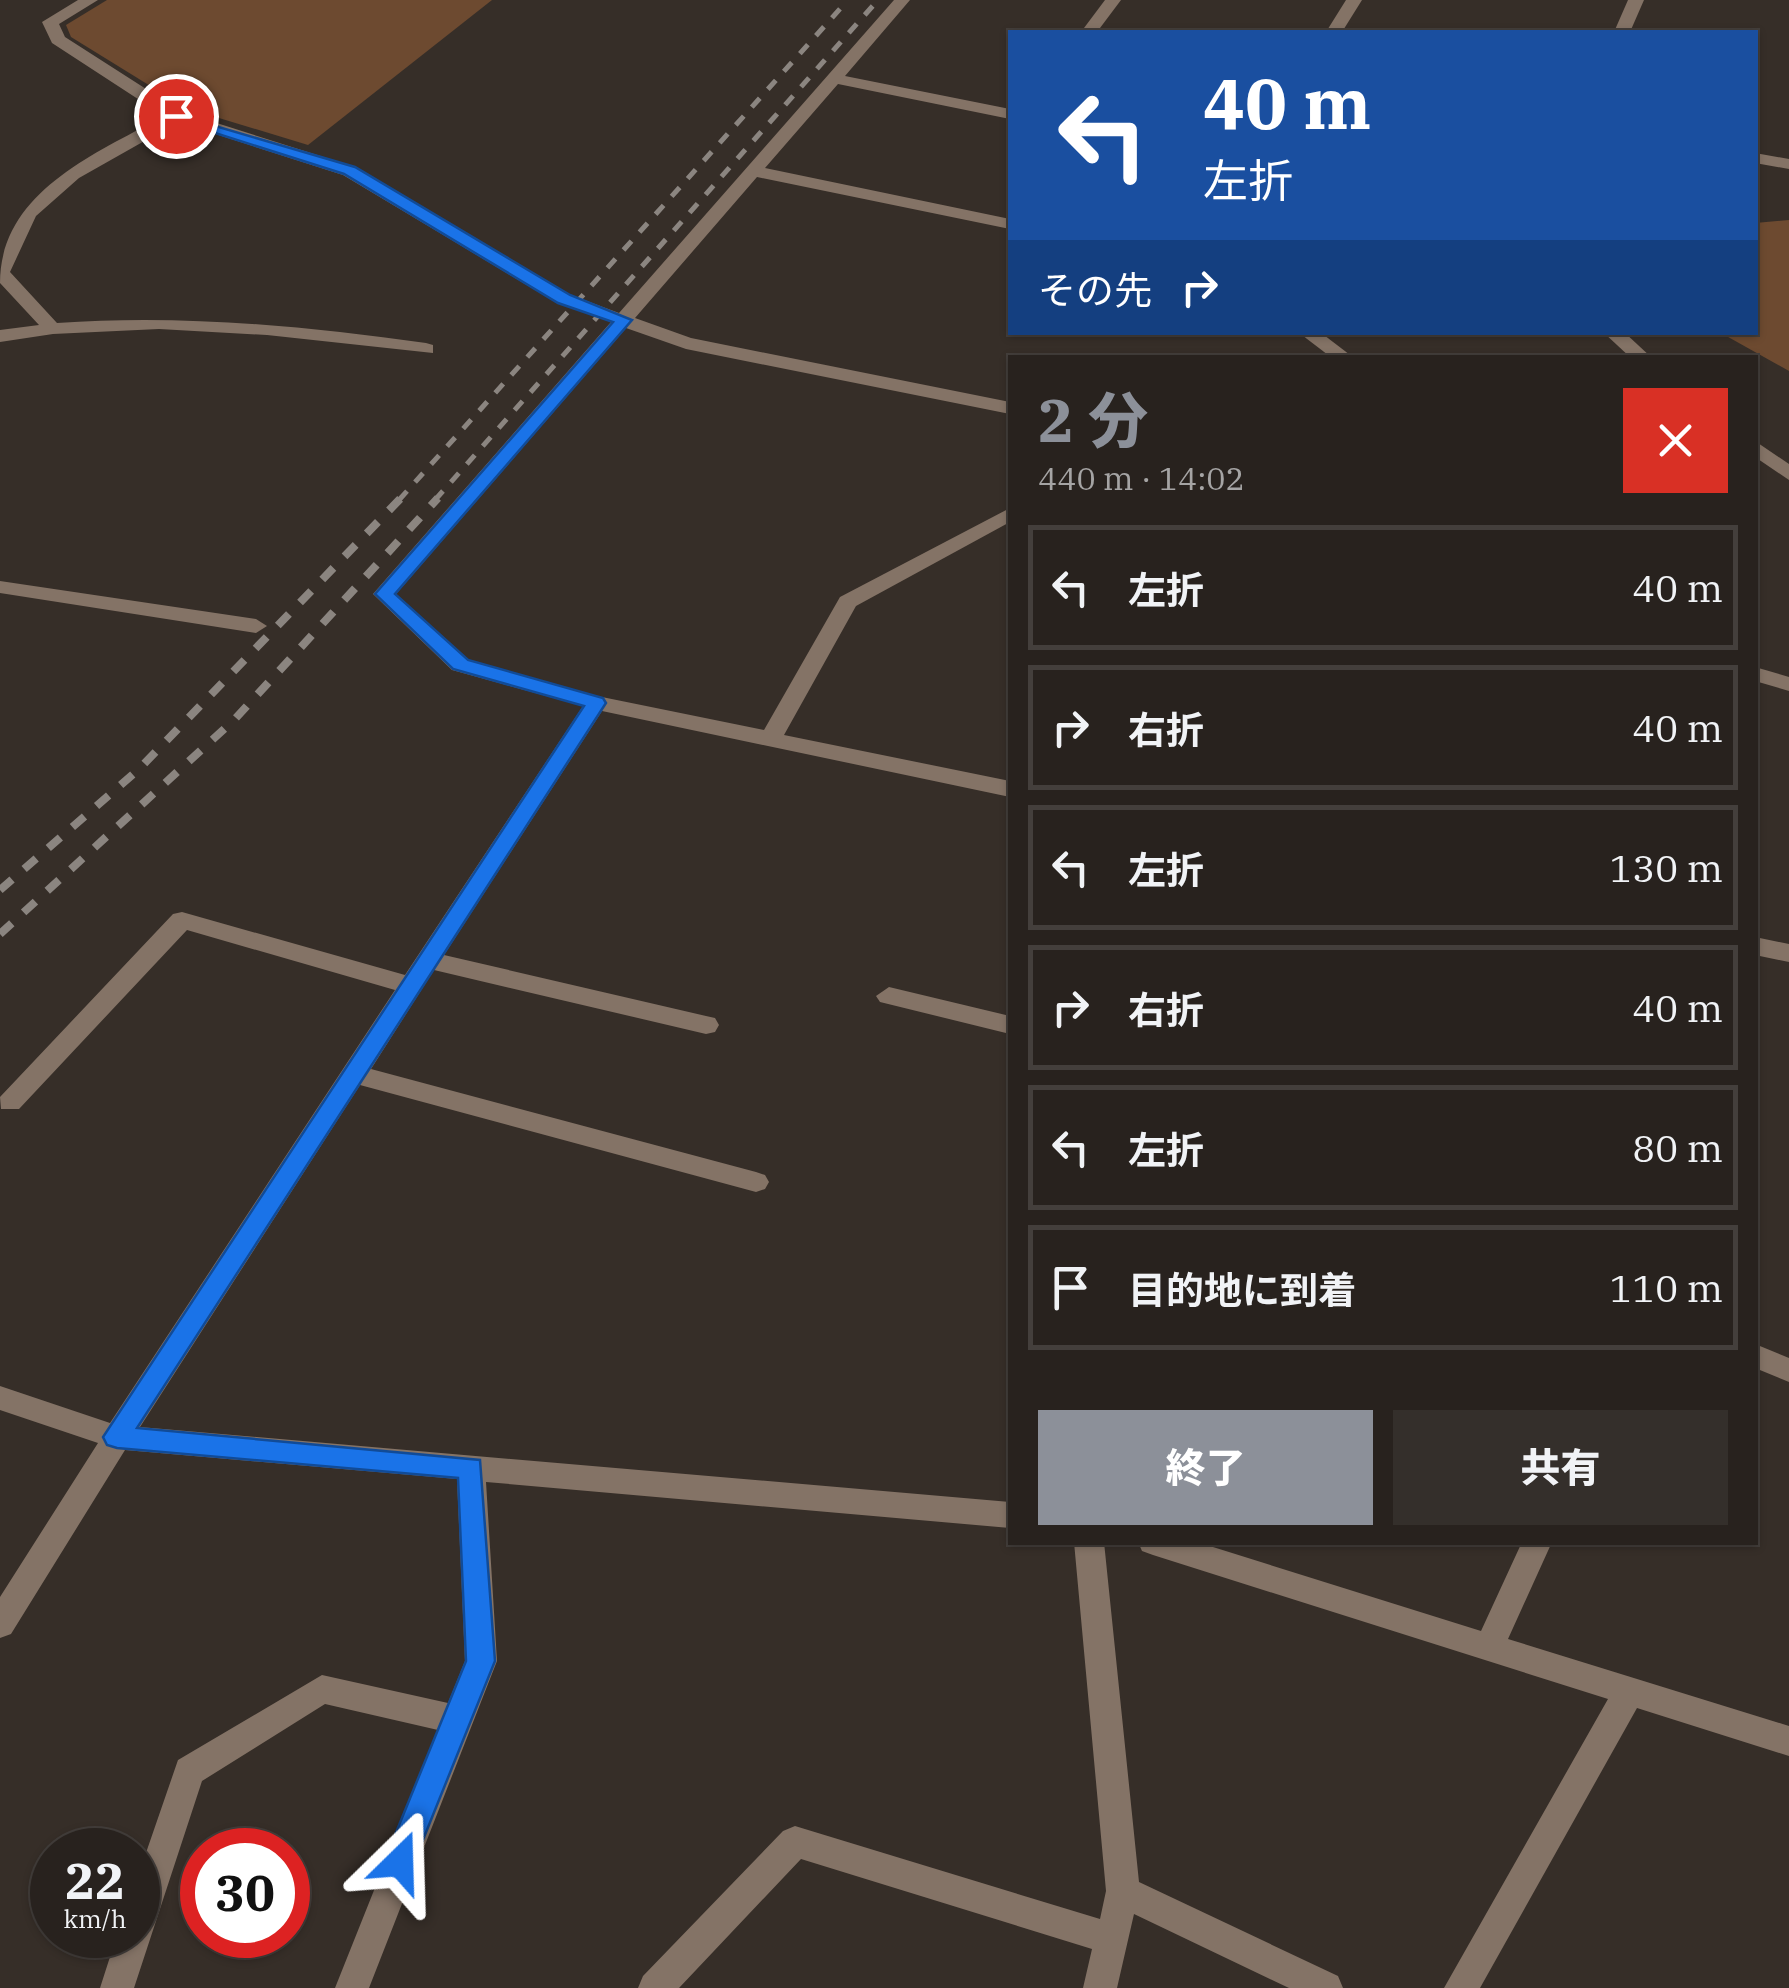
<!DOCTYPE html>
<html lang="ja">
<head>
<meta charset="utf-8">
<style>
  :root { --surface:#28221e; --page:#342f2b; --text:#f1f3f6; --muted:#a5a4a4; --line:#443f3c; --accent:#8c9099 }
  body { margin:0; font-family:"IBM Plex Serif","Noto Sans JP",serif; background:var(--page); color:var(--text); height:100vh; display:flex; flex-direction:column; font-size:38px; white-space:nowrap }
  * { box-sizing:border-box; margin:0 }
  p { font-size:32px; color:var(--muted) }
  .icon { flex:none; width:55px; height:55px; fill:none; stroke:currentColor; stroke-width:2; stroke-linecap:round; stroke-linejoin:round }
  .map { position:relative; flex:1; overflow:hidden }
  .sheet { position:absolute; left:1008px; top:355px; width:750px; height:1190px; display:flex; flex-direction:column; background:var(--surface); border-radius:0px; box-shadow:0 2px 8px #0004,0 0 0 2px var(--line) }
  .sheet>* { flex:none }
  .banner { position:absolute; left:1008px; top:30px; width:750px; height:305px; border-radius:0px; box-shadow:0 2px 8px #0004,0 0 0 2px var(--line); background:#1a4fa0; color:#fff; overflow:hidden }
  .speed { position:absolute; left:30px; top:1828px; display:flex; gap:20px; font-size:50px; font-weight:700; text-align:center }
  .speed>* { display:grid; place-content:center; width:130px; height:130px; border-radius:50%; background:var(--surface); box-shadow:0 2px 8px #0004,0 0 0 2px var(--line); line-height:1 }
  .speed small { font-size:25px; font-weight:400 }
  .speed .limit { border:15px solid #d22; background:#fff; color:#111 }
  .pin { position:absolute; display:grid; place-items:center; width:85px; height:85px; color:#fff; margin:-42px; border:5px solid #fff; border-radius:50%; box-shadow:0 2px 10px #0007 }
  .me { position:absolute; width:110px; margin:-55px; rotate:22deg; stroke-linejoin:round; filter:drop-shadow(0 0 8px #0008) }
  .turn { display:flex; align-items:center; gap:35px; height:210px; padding:0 30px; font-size:45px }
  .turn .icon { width:130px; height:130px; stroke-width:2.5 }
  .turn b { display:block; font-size:70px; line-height:85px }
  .then { display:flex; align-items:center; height:95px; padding:0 30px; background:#0003; gap:20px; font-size:38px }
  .round { display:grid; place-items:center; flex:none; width:105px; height:105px; border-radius:0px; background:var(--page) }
  .overview { display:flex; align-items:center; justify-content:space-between; height:170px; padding:0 30px }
  h1 { font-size:60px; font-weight:800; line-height:75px; color:var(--accent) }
  .action { display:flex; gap:20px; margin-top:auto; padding:20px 30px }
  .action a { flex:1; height:115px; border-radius:0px; background:var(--accent); color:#fff; font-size:40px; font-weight:800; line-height:115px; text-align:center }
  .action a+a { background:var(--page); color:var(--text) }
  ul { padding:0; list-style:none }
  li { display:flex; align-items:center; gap:30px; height:125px; margin:0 20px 15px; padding:0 10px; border:5px solid var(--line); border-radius:0px }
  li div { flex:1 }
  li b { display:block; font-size:38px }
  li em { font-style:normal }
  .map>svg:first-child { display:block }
  .green { fill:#6d4a30 }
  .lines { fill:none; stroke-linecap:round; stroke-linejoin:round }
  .minor { fill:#847366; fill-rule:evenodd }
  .rail-far1 { stroke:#8b8580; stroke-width:5; stroke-dasharray:12 12; stroke-linecap:butt }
  .rail { stroke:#8b8580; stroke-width:8; stroke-dasharray:16 16; stroke-linecap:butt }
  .route { fill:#1a73e8; stroke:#114b97; stroke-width:2.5 }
</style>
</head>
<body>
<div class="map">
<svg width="1789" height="1988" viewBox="0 0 1789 1988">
  <rect width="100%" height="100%" fill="#362e28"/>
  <!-- green -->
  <g class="green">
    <polygon points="107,0 492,0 308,145 186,108 71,37 66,25"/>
    <polygon points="1789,220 1789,371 1721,333 1755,332 1755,223"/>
  </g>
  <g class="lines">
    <!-- minor -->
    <g class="minor">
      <path d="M78,0h20l-39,24 6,13 117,75 173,55 216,128 48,18 275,-313h16l-65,76 165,33v10l-172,-35 -73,84 245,51v10l-253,-52 -122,141 56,20 319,64v12l-324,-65 -60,-21 -230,266 72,66 129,36 167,34 76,-133 170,-89v14l-154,84 -72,129 226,46v16l-408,-86 -158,244 262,61 9,2 4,7 -4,7 -9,2 -272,-64 -63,99 385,103 9,3 4,7 -4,7 -9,3 -396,-107 -220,342 870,75v26l-524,-46 11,179 -128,327h-34l103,-258 -113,-26 -123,77 -68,207h-34l17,-53h21v-59l40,-116 144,-85 126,28 17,-42 -8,-182 -332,-29 -114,184 -11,4v-41l98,-154 -98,-33v-24l110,37 285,-433 -208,-60 -168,179h-18l-1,-12 173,-183 9,-2 223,63 178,-269 -131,-36 -79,-76 238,-272 -54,-19 -214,-128 -165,-53 -99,56 -43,38 -26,56 47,51c124,-9 246,3 369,20l7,2v8l-166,-18 -108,-6 -106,5 -53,8v-12l39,-5 -39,-42c0,-91 95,-129 164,-167l-112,-73 -10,-21z"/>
      <polygon points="1105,0 1121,0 1097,32 1081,32"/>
      <polygon points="1346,0 1362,0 1342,32 1326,32"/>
      <polygon points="1628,0 1644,0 1630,32 1614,32"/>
      <polygon points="1755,153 1789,159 1789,169 1755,163"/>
      <polygon points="1298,332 1320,332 1354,358 1332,358"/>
      <polygon points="1603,332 1624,332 1652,358 1631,358"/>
      <polygon points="1755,441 1789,464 1789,480 1755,457"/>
      <polygon points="0,581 256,619 267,626 256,633 0,593"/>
      <polygon points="1755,667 1789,677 1789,691 1755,681"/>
      <polygon points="1755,937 1789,944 1789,962 1755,955"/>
      <polygon points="889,987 1010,1016 1010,1034 880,1002 876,996"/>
      <polygon points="1755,1344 1789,1358 1789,1382 1755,1368"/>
      <polygon points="1074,1542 1104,1542 1139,1882 1338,1976 1343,1988 1289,1988 1134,1914 1117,1988 1083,1988 1092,1949 801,1859 679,1988 638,1988 643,1976 783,1831 795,1826 1100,1919 1106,1891"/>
      <polygon points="1138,1542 1197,1542 1481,1631 1522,1542 1552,1542 1508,1639 1789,1726 1789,1756 1637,1708 1480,1988 1444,1988 1608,1699 1153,1555 1142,1551"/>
    </g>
    <!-- rail-far1 -->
    <g class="rail-far1">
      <polyline points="399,500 848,0"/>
      <polyline points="435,500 878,0"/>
    </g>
    <!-- rail -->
    <g class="rail">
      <polyline points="0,890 139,769 401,498"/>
      <polyline points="0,934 234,720 438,498"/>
    </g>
  </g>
  <!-- route -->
  <polygon class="route" points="171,113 355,167 570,295 632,320 395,594 468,660 603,698 606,703 137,1428 480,1460 495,1661 410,1872 400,1876 389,1872 384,1862 466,1661 458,1478 117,1448 107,1445 103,1437 584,706 453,669 375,594 613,322 558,303 344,174 171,119"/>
</svg>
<div class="speed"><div>22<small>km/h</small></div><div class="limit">30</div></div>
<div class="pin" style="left:176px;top:116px;background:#d93025"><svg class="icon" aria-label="arrive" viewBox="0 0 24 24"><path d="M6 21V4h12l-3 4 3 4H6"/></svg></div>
<svg class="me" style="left:400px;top:1862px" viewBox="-20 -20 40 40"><path d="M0-17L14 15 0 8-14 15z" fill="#1a73e8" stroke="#fff" stroke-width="4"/></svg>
<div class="banner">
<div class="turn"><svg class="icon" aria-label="left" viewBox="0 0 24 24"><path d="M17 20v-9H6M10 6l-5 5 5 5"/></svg><div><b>40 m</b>左折</div></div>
<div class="then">その先<svg class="icon" aria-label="right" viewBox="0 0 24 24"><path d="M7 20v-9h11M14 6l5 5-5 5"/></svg></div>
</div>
<section class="sheet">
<div class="overview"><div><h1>2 分</h1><p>440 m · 14:02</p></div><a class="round" style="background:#d93025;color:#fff"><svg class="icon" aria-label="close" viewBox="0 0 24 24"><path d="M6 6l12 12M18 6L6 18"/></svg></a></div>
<ul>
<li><svg class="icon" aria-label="left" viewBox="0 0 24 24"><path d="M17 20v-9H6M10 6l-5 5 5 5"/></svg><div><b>左折</b></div><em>40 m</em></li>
<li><svg class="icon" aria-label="right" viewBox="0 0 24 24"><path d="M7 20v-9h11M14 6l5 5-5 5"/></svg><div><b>右折</b></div><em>40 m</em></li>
<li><svg class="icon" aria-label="left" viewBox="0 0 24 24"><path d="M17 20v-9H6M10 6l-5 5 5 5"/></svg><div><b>左折</b></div><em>130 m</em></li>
<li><svg class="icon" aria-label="right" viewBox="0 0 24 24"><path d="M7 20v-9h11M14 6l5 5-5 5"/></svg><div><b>右折</b></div><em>40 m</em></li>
<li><svg class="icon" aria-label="left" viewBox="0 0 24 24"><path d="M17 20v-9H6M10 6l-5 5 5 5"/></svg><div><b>左折</b></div><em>80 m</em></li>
<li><svg class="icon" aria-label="arrive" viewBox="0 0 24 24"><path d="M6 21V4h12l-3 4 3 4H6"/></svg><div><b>目的地に到着</b></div><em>110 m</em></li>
</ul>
<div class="action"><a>終了</a><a>共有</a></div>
</section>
</div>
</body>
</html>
